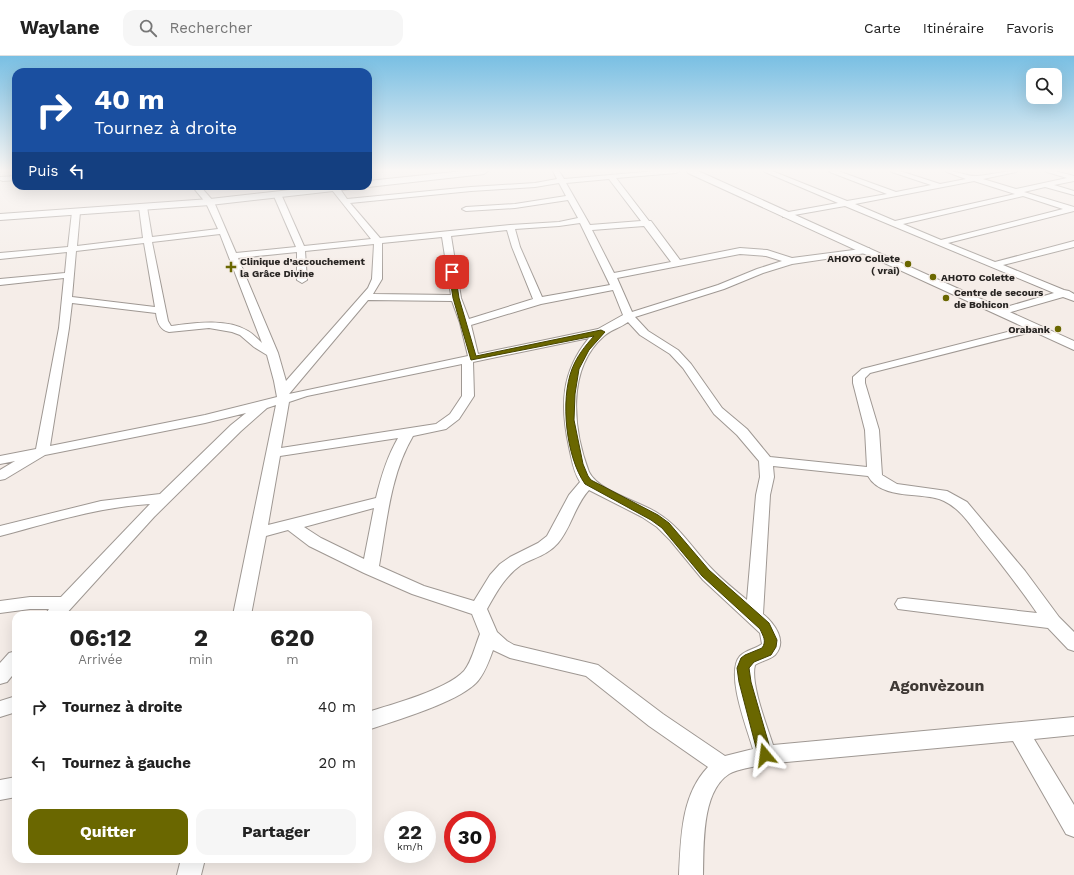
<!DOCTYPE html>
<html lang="fr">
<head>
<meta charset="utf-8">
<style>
  :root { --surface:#fff; --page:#f6f6f6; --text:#222; --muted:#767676; --line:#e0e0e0; --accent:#6a6700 }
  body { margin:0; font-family:"Work Sans",sans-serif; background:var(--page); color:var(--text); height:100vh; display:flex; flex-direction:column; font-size:15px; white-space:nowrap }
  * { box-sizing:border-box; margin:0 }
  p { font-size:13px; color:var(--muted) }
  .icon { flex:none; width:22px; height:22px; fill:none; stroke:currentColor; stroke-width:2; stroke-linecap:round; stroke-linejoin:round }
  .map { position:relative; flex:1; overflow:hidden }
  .drawer { position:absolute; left:12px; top:555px; width:360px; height:252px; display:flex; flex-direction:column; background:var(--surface); border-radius:12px; box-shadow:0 4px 16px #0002 }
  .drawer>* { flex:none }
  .banner { position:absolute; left:12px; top:12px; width:360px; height:122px; border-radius:12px; box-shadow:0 4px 16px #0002; background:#1a4fa0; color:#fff; overflow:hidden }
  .controls { position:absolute; left:1026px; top:12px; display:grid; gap:8px }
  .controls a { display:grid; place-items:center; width:36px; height:36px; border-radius:8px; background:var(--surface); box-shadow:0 4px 16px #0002; font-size:20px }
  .speed { position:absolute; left:384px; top:755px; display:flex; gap:8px; font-size:20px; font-weight:700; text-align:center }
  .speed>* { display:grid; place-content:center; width:52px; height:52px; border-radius:50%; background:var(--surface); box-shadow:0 4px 16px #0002; line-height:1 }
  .speed small { font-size:10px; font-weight:400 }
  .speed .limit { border:6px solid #d22; background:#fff; color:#111 }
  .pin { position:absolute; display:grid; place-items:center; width:34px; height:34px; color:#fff; margin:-17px; border-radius:8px; box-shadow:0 2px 6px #0006 }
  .me { position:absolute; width:44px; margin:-22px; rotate:344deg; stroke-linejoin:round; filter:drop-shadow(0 0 3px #0008) }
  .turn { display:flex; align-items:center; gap:14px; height:84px; padding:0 16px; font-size:18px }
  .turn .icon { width:52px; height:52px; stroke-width:2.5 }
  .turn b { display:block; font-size:28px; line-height:34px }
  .then { display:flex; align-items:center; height:38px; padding:0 16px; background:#0003; gap:8px; font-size:15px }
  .eta { display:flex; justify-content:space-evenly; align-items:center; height:68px; text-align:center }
  .eta b { font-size:24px; font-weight:700; line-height:28px }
  .action { display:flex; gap:8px; margin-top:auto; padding:8px 16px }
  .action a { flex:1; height:46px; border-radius:12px; background:var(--accent); color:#fff; font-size:16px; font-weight:700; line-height:46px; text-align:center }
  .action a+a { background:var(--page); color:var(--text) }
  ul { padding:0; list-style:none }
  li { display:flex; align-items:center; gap:12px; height:56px; padding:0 16px }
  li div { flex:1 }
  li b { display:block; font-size:15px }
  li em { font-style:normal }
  header { display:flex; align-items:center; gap:24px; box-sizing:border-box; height:56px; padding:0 20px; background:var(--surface); border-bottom:1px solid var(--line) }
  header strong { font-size:19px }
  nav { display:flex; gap:22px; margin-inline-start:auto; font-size:14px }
  .search { width:280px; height:36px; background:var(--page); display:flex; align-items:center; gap:10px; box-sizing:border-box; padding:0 14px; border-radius:12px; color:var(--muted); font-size:15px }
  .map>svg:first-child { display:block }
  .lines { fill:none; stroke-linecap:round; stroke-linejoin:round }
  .minor-casing { stroke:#9f9893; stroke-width:2 }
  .tertiary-casing { stroke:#9f9893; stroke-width:2 }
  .minor { fill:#fff; fill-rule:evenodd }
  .tertiary { fill:#fff; fill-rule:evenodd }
  .route { fill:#6a6700; stroke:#454300 }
  .poi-dot { fill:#6a6700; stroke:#f5ede8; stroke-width:1.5 }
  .labels { text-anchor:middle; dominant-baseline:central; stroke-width:3.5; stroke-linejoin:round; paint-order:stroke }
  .far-poi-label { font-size:10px; font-weight:bold; fill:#282523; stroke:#f5ede8; text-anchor:start }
  .near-neighbourhood-label { font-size:16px; font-weight:bold; fill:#3f3935; stroke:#f5ede8 }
</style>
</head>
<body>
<header>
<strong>Waylane</strong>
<div class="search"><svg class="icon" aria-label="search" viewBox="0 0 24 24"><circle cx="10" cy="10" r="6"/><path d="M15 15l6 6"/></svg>Rechercher</div>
<nav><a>Carte</a><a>Itinéraire</a><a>Favoris</a></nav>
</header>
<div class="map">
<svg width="1074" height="819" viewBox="0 0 1074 819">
  <rect width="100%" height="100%" fill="#f5ede8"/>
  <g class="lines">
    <defs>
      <g id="minor">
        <path d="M553,115h6l5,8 92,-8h23l-3,2 -60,5 33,43h2l29,39 60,-12 27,2 25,8 77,-10 1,2 -4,3 -74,11 -29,9 -39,16 -89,28 13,14 30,19 13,14 31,44 25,21 23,28 97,10 -2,-37 -12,-47v-6l9,-8 173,-44 4,1 1,2 -1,2 -169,43 -5,5v5l14,47 3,45 15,9 50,7 20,11 58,69 34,46 15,15v19l-6,-2 -20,-21 -150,-19 -3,-5 3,-5 6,-1 133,15c-17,-25 -36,-49 -55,-73 -11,-14 -21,-31 -38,-39 -21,-10 -62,0 -76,-25l-95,-10 1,11 -4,18 -7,119c11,9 25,27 12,41 -6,5 -14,6 -20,10 -5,18 12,61 18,80l301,-28v18l-40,4 40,66v32l-8,-3 -53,-93 -248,23c-9,3 -28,5 -36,10 -28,18 -25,72 -26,101h-24c2,-37 2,-80 29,-108l-59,-41 -63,-50 -76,-18 -17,-8c-4,11 -9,25 -17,33 -20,20 -80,37 -108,47v-18c25,-8 78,-22 96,-41 8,-10 11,-25 16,-37l-8,-20 -60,-20 -48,-21 -55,-27 -21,-16 -22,6 -15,79h-18l43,-210 -9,3 -26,23 -87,86 -89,98h-20l4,-6h-19l-30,4v-12l30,-4h31l89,-93c-51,3 -101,19 -150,32v-10l101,-25 59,-7 71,-69 15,-12 -41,10 -160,32 -40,24 -5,1v-10l15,-9 -15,3v-8l36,-7 23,-121 5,-50 -64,7v-6l65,-6 2,-21 -67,7v-6l68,-6 4,-35 4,-2 4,2 -3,34 66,-8 -4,-31 4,-2 4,2 5,30 66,-8 -12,-26 -14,-17h8l14,16 22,51 60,-6 -23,-53 4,-2 4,2 23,52 67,-7 -39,-49v-4h6l9,13 124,-12 64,-4 22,-4zM609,123l32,42 -51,4 -24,-42zM559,127l7,13 -51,8 -49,3 -4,2 4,2 49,-3 53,-8 10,18 -19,4 -49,3 -130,13 -30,-35 121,-12 64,-4zM580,167l30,62 -68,12 -22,-50 -5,-18 44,-3zM644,170l27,36 -57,11 -22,-43zM507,174l5,17 21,52 -64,20 -8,-21 -10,-62zM220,178l42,109c-4,-4 -9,-9 -14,-12 -21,-13 -54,-8 -77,-5l-3,-5 -16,-79zM442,181l9,58 -78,-1 9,-15v-36zM144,187l11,64 -83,-10 4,-46zM374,188l-2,35 -4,9 -82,93 -8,-28 -40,-95 59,-6v28l5,3 5,-3 -2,-29zM740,198l26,2 16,5 -25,8 -39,16 -86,27 -15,-34zM613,234l10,25 -25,14 -120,25 -7,-29 70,-21zM368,244l84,1 8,22 8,33 -179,38zM72,247l84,10c1,9 4,17 13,19l40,-4 23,4 8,3 14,12 13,8 7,26 3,16 -72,18 -155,31 19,-118zM628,266l12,13 30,19 13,14 31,46 23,21 22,26 1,16 -4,18 -9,105c-13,-11 -26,-21 -37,-33 -17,-18 -30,-40 -51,-53 -19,-13 -60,-22 -70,-42 -16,-42 -23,-103 15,-136 6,-6 16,-8 24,-14zM589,282c-28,34 -29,68 -20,109 3,13 4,24 11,35l-11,13 -22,41 -9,7 -28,14 -10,7 -10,11 -16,26 -50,-15 -45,-20c8,-44 11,-91 34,-130l33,-7 13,-10 15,-23 -1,-34zM462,308v32l-12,18 -14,10 -155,24 8,-46 18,-6zM398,382c-11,19 -17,39 -22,60l-108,27 12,-69zM589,434l53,27 15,10 13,13 33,40 57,53 2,11c-7,5 -16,6 -22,12 -15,17 7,72 13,93l-28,7 -62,-42 -65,-49 -84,-20 -7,-4 -10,-9 -10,-23c9,-16 18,-33 34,-44 12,-7 27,-10 37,-22 13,-15 17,-38 31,-53zM374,452l-10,51 -43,-21 -17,-11z"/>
        <path d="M764,115h8l75,30 40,-7 -57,-22 -1,-1h9l58,21 35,-7 -39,-13 -1,-1h9l40,13 26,-5 -19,-7 -1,-1c11,0 23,6 31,5 13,-1 26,-5 40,-5l-1,1 -33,7 33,10 51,-11 -20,-6 -1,-1h9l19,5v5l-20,4 20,6v4l-29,-8 -21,5 50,15v4l-126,32 47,19 79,-21v6l-71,18 61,25 5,1 5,3v7l-11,-4 -59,17h-8l-1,-2 1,-2 58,-17 -209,-87 -62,11v-4l55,-10 -73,-31zM974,125l41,13 -120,27 -40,-17zM1023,140l40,13 -122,31 -38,-16z"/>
        <polygon points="16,120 16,124 3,125 0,124 0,121"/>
        <polygon points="16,595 16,615 7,626 0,628 0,607 9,597"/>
        <polygon points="16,640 16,656 0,661 0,645"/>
        <polygon points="16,721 16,741 0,744 0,724"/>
        <polygon points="181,803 205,803 201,819 177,819"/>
      </g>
      <g id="tertiary">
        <polygon points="463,115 488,115 484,118 368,131 365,130 368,130 368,125"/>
        <polygon points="687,115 698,115 1074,285 1074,294 688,117"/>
        <polygon points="326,130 356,130 351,133 210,149 0,164 0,158 210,143"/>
      </g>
    </defs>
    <!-- minor casing -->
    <use href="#minor" class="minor-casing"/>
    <!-- tertiary casing -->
    <use href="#tertiary" class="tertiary-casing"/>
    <!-- minor -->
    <use href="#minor" class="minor"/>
    <!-- tertiary -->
    <use href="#tertiary" class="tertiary"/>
  </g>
  <!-- sky -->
  <linearGradient id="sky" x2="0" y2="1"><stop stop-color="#79bfe3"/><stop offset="0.5" stop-color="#faf7f5"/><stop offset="1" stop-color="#faf7f5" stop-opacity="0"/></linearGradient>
  <rect width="1074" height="229" fill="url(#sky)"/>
  <!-- route -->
  <path class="route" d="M452,214l3,2 4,26 17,58 125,-26 4,2 -16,18 -10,19 -4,25 -1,26 9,44 5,12 3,4 67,35 11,8 40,47 60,53 8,17 -1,7 -5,8 -17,7 -5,6 2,14 21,73 -2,4 -5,2 -5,-2 -2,-4 -19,-73 -2,-14 4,-10 4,-3 17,-7c5,-7 1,-12 -2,-19l-58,-53 -40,-48 -11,-8 -66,-36c-19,-27 -25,-84 -13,-115 5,-13 13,-23 22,-33l-123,24 -18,-62 -4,-26z"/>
  <!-- markers -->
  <g class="poi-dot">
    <circle cx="908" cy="208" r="4"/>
    <path d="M229 205h4v4h4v4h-4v4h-4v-4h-4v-4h4z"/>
    <circle cx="933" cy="221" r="4"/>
    <circle cx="946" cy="242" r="4"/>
    <circle cx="1058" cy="273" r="4"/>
  </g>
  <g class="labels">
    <!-- far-poi labels -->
    <g class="far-poi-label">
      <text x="900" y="202" text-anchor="end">AHOYO Collete<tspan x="900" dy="12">( vrai)</tspan></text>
      <text x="240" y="205">Clinique d’accouchement<tspan x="240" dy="12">la Grâce Divine</tspan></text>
      <text x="941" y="221">AHOTO Colette</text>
      <text x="954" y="236">Centre de secours<tspan x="954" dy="12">de Bohicon</tspan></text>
      <text x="1050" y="273" text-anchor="end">Orabank</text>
    </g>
    <!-- near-neighbourhood labels -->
    <g class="near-neighbourhood-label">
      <text x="937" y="629">Agonvèzoun</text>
    </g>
  </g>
</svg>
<div class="controls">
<a><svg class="icon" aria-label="search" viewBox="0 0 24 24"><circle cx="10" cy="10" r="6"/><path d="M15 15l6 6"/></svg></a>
</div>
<div class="speed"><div>22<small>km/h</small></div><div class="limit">30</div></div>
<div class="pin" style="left:452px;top:216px;background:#d93025"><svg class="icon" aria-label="arrive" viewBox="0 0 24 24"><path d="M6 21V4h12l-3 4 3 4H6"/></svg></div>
<svg class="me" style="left:765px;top:699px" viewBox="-20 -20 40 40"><path d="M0-17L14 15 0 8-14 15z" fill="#6a6700" stroke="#fff" stroke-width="4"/></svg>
<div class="banner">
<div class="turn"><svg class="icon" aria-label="right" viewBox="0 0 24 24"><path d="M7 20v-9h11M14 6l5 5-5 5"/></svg><div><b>40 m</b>Tournez à droite</div></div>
<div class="then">Puis<svg class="icon" aria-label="left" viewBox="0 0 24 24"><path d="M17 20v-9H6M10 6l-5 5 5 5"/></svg></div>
</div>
<section class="drawer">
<div class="eta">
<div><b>06:12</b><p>Arrivée</p></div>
<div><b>2</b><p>min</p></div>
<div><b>620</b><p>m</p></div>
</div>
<ul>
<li><svg class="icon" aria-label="right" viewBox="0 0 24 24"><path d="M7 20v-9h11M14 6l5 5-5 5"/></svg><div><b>Tournez à droite</b></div><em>40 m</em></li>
<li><svg class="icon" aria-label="left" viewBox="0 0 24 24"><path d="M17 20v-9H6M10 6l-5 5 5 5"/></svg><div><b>Tournez à gauche</b></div><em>20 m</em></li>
</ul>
<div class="action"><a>Quitter</a><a>Partager</a></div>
</section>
</div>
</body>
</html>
